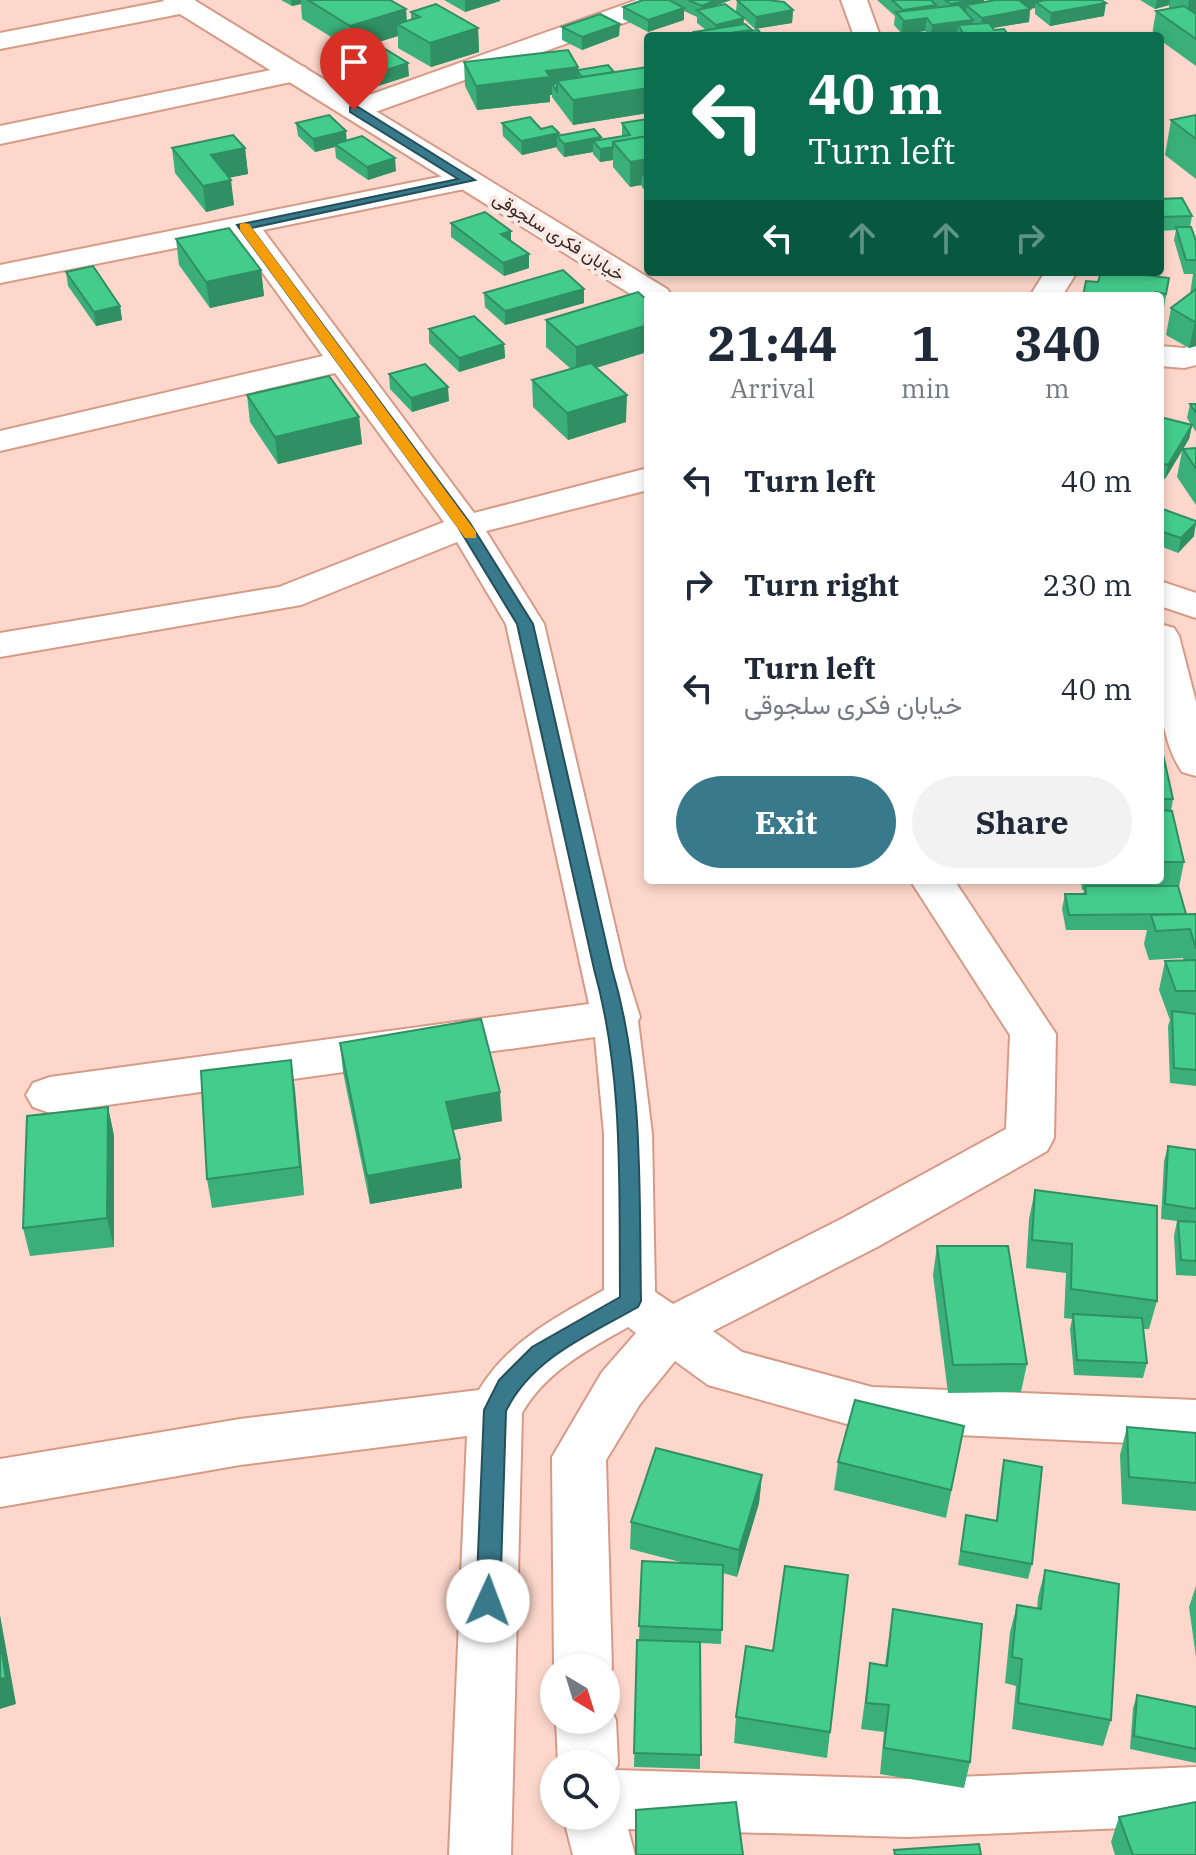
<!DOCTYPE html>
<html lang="en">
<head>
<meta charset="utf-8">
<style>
  :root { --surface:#fff; --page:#f2f2f3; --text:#1f2937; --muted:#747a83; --accent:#38798c }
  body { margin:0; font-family:"IBM Plex Serif",Vazirmatn,serif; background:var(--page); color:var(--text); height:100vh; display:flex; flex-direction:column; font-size:30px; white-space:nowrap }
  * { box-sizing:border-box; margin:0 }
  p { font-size:26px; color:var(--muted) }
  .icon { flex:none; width:44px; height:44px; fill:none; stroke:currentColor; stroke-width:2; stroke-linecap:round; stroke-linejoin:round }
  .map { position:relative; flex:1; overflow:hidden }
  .details { position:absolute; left:644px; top:292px; width:520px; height:592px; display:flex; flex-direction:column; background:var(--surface); border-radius:8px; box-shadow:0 4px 12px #0003 }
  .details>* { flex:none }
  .hud { position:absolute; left:644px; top:32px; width:520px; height:244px; border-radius:8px; box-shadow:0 4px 12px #0003; background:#0b6e4f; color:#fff; overflow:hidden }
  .needle { width:52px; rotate:142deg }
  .tools { position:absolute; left:540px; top:1654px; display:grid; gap:16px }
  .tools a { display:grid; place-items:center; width:80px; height:80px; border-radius:50%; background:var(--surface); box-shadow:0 4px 12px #0003; font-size:40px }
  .pin { position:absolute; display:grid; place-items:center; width:68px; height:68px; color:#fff; margin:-82px -34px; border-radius:50% 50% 50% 0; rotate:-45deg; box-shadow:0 0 8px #0007 }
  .pin .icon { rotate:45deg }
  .me { position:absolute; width:88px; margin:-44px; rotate:2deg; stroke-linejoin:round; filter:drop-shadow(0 0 6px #0008) }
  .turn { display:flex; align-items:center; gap:28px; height:168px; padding:0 32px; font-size:36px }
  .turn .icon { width:104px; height:104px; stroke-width:2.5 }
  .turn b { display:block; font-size:56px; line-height:68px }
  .lanes { display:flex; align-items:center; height:76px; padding:0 32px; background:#0003; justify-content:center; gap:40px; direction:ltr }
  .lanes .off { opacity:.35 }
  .eta { display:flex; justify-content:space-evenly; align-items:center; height:136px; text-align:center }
  .eta b { font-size:48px; font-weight:700; line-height:56px }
  .button { display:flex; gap:16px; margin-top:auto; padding:16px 32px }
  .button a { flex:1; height:92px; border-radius:48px; background:var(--accent); color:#fff; font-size:32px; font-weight:700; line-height:92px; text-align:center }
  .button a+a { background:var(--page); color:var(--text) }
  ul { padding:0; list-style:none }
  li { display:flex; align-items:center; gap:24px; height:104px; padding:0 32px }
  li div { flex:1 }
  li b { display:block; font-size:30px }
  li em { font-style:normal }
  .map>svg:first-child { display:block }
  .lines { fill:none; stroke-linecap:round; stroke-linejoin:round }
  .minor-casing { stroke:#d69b87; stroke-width:4 }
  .tertiary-casing { stroke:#d69b87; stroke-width:4 }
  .minor { fill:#fff; fill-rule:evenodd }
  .tertiary { fill:#fff; fill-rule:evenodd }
  .wall { fill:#3aaf79 }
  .shaded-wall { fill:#308f63 }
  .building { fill:#44cc8d; stroke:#308f63; stroke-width:2 }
  .route { fill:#38798c; stroke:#244f5b; stroke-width:2 }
  .slow { fill:#f59e0b }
  .labels { text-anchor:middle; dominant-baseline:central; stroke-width:8; stroke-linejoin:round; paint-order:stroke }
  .far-street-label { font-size:18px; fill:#3c251d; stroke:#f8ebe6 }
</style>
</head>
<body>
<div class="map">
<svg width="1196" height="1855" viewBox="0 0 1196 1855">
  <rect width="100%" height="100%" fill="#fdd7cb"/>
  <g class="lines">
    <defs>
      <g id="minor">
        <polygon points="170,0 195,0 198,5 194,11 185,13 0,49 0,33"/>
        <polygon points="637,0 675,0 671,6 364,116 354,118 344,116 340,110 344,104"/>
        <polygon points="841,0 867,0 880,36 854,36"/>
        <polygon points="295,65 305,67 309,73 305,79 0,144 0,126"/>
        <path d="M469,171l10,3 5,6 -5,6 -216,44 211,283 174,-45v22l-162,41 58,93 81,345 15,48 -2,4 14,113 3,158 18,12 170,-86 163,-89 4,-94 -100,-155h44l102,154 -2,104 -7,13 -168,95 -166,85 29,21 130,35 324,13v46l-324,-15 -164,-46 -33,-24 -35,43 -34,56 6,208 -6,14v-14h-52l-2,-211 50,-85 34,-39 -8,-6c-39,22 -83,45 -106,86l-11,442h-62l18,-419 -227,29 -240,42v-48l240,-40 239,-29c30,-49 77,-73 125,-100v-156l-9,-97 -545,76 -17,-6 -7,-12 7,-12 17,-6 539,-73 -83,-380 -49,-82 -156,63 -301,52v-24l279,-46 165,-65 -109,-149 -335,78v-20l323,-75 -87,-120 -236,47v-18z"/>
        <polygon points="1045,272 1077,272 1062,296 1030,296"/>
        <polygon points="1196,345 1196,365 1184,368 1160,366 1160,346 1184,348"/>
        <path d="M1160,624l14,4 5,8 17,66v74l-14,-4c-28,-43 -22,-98 -22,-148z"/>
        <polygon points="606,1700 616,1720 618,1764 615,1770 908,1779 1196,1767 1196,1825 908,1837 628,1829 635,1855 573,1855 563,1816 606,1816 606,1764 558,1764 556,1720 606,1720"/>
      </g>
      <g id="tertiary">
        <polygon points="163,0 194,0 667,289 672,296 648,296 648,304 645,303 167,6"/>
        <polygon points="1160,581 1196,593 1196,618 1160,606"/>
      </g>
    </defs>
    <!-- minor casing -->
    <use href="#minor" class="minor-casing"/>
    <!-- tertiary casing -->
    <use href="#tertiary" class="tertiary-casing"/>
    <!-- minor -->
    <use href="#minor" class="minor"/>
    <!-- tertiary -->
    <use href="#tertiary" class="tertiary"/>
  </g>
  <!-- wall -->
  <g class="wall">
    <polygon points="281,0 390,0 406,9 407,21 411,20 411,12 478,28 479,52 431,67 398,48 398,36 375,43 409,76 378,86 334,58 333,45 341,43 302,19 301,4 292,6"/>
    <polygon points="444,0 500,0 500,1 465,12"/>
    <polygon points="671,0 731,0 714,6 736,12 737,0 793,10 792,23 755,29 744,19 743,24 752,30 763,36 694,36 694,32 706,30 697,23 697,17 684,11 684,20 648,32 623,19 623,7"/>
    <polygon points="877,0 984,0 984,2 1101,0 1104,16 1050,26 1035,14 1035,8 1030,9 1029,22 992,28 994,30 929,35 925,31 902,34 894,25 895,16"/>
    <polygon points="1140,0 1196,0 1196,66 1160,40 1160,36 1154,36 1152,35 1156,11 1169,8 1169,5 1155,9"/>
    <polygon points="562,27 619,36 582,50 562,40"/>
    <polygon points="464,62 578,67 578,70 614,72 648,67 648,113 573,125 552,97 552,95 550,95 550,102 477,110 465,86"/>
    <polygon points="1196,115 1196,179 1165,155 1171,120"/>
    <polygon points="648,119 648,196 641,185 630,187 613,167 613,160 600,162 593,154 593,152 564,157 557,149 557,147 522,155 503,136 502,123 541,129 559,135 601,137 601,139 622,136 622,123"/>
    <polygon points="296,123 347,140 396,171 368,180 336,158 335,147 315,152 298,136"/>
    <polygon points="172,148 245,148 248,174 229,177 234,205 206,212 175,173"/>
    <polygon points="1160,199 1192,216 1190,227 1196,241 1196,346 1189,348 1166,335 1171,308 1190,294 1193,274 1184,274 1174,240 1176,230 1160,231"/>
    <polygon points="451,223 511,241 529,254 529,268 504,276 451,237"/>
    <polygon points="176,239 261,270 264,296 210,308 179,265"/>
    <polygon points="66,272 120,306 122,320 96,326 68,286"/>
    <polygon points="1169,278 1164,308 1160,307 1160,296 1083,296 1098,282"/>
    <polygon points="484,293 584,303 505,325 485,307"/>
    <polygon points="648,301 648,365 647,364 647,352 596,368 626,422 568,440 533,407 532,380 571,369 546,347 546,320"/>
    <polygon points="429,329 504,344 505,358 459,372 429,343"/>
    <polygon points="389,374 449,401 412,412 390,389"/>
    <polygon points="247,395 359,417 362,444 278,464 250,422"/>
    <polygon points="1190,404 1196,404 1196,432 1192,426 1189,439 1183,449 1196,448 1196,505 1177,477 1182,451 1165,479 1160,478 1160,417 1191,425 1187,418"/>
    <polygon points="1160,508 1194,536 1178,553 1160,546"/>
    <polygon points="1160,750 1173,799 1171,811 1184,862 1179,887 1186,914 1196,914 1196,1086 1170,1083 1168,1026 1170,1020 1159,990 1165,961 1184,961 1183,958 1149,960 1144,944 1147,930 1066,930 1062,909 1065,894 1083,894 1084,890 1082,890 1081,880 1160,880"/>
    <polygon points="340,1043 502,1121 453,1130 462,1188 370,1204 343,1072"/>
    <polygon points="291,1060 304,1195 212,1208 207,1179"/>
    <polygon points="108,1107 114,1136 114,1247 30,1256 23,1228"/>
    <polygon points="1168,1146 1196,1150 1196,1276 1176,1275 1174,1236 1177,1221 1161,1219 1164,1161"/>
    <polygon points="1035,1190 1157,1301 1149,1329 1143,1329 1147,1363 1143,1378 1074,1375 1070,1329 1072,1319 1064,1318 1066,1273 1026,1268 1029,1219"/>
    <polygon points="937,1246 1027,1364 1021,1392 948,1393 933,1275"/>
    <polygon points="964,1426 946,1518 834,1490 838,1462"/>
    <polygon points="1127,1427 1196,1433 1196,1511 1122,1504 1120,1455"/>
    <polygon points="1004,1460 1032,1564 1028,1579 958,1565 966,1515 996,1520 1001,1475"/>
    <polygon points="762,1475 759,1503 737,1577 723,1573 721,1644 700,1643 700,1769 634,1767 637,1640 639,1640 642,1561 684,1563 630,1549 631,1522"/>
    <polygon points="1045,1570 1111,1720 1103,1746 1012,1729 1016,1686 1005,1683 1010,1632 1017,1605 1037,1609 1038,1597"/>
    <polygon points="1196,1586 1196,1657 1189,1607"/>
    <polygon points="893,1609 970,1762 964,1788 880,1774 884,1732 861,1729 870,1663 885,1665"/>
    <polygon points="773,1651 830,1732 827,1758 734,1743 736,1717"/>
    <polygon points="1137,1695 1196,1707 1196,1763 1130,1749 1133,1708"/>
    <polygon points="1119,1817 1196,1855 1115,1855 1111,1842"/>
  </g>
  <!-- shaded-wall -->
  <g class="shaded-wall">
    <polygon points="291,0 301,0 301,4 292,6"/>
    <polygon points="465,0 500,0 500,1 465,12"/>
    <polygon points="706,0 731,0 714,6 701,13 702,6"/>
    <polygon points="971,0 984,0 983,10 966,5 966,13 950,17 951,4"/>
    <polygon points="1019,0 1043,0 1036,2 1035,8 1018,10"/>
    <polygon points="1157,0 1170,0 1169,5 1155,9"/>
    <polygon points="1189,0 1196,0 1196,19 1186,21"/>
    <polygon points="1106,3 1104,16 1050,26 1051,13"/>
    <polygon points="936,5 935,17 927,18 925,31 902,34 903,10"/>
    <polygon points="684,8 684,20 648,32 648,20"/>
    <polygon points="406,9 407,30 397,24 398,36 352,50 350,26"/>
    <polygon points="1030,9 1029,22 981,30 982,18"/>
    <polygon points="793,10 792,23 755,29 756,17"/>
    <polygon points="744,18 743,31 715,36 716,25"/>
    <polygon points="973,20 972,32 958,25 957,34 931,36 932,25"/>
    <polygon points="620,24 619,36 582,50 582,37"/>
    <polygon points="478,28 479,52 431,67 430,43"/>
    <polygon points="408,63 409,76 378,86 377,73"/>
    <polygon points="578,67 578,88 648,88 648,113 573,125 573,100 557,81 557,91 552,84 552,95 550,95 550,102 477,110 476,86 546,71"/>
    <polygon points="346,131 347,144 335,144 335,147 315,152 313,139"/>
    <polygon points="559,133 559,138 557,136 557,147 522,155 521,141"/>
    <polygon points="601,137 601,149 613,147 613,160 600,162 600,149 593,141 593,152 564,157 564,144"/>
    <polygon points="245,148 248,174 214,181 211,155"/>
    <polygon points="395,158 396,171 368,180 367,167"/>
    <polygon points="648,159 648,182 642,173 641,185 630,187 630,162"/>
    <polygon points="231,180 234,205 206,212 203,186"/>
    <polygon points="511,231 511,244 501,234"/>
    <polygon points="529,254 529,268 504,276 503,263"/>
    <polygon points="261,270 264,296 210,308 206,282"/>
    <polygon points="584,289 584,303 505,325 505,311"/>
    <polygon points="120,306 122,320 96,326 94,312"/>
    <polygon points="1196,321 1196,346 1189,348 1195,322"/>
    <polygon points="648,325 647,352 576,374 576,347"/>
    <polygon points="504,344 505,358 459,372 459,358"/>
    <polygon points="448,387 449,401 412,412 411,398"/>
    <polygon points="627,395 626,422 568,440 567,413"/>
    <polygon points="359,417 362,444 278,464 275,437"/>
    <polygon points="1192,425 1189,439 1165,479 1168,465"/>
    <polygon points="1196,523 1194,536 1178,553 1181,538"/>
    <polygon points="291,1060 295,1089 304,1195 300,1167"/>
    <polygon points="500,1092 502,1121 448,1131 446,1102"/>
    <polygon points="108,1107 114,1136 114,1247 107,1218"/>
    <polygon points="460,1159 462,1188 370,1204 367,1176"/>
    <polygon points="762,1475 759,1503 737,1577 739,1550"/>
    <polygon points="0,1615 16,1704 0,1709"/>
  </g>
  <!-- building -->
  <g class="building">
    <polygon points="308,0 390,0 406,9 350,26"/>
    <polygon points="643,0 669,0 684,8 648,20 623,7"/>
    <polygon points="688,0 712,0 714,1 702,6"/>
    <polygon points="737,0 768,0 784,2 793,10 756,17"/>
    <polygon points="892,0 931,0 936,5 903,10"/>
    <polygon points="945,0 971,0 951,4"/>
    <polygon points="996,0 1019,0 1030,9 982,18 966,5"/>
    <polygon points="1045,0 1101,0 1106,3 1051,13 1036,2"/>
    <polygon points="436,4 478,28 430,43 397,24 420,17 411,12"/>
    <polygon points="725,4 744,18 716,25 697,10"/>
    <polygon points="959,5 973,20 932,25 927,18 904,21 896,12"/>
    <polygon points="1184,6 1196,14 1196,39 1156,11"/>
    <polygon points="600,14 620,24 582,37 562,27"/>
    <polygon points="989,23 994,30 1004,29 1009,36 925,36 963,33 958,25"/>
    <polygon points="745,24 752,30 708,36 698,36 694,32"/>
    <polygon points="758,30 763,36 708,36"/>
    <polygon points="364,36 408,63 377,73 333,45"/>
    <polygon points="568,50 578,67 546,71 550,77 476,86 464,62"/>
    <polygon points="608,65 614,72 582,77 578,72 578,70"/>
    <polygon points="648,67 648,88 573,100 557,81"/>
    <polygon points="557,83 557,91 552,84"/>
    <polygon points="329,115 346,131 313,139 296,123"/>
    <polygon points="1196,115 1196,139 1171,120"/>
    <polygon points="530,117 541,129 552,126 559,133 521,141 502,123"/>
    <polygon points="648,119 648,136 613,142 613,147 600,149 593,141 630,135 622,123"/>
    <polygon points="594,129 601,137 564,144 557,136"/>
    <polygon points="233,135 245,148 211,155 231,180 203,186 172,148"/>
    <polygon points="362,136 395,158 367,167 335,144"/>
    <polygon points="648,136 648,159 630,162 613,142"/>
    <polygon points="648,172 648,182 642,173"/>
    <polygon points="1182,198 1192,216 1160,217 1160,199"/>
    <polygon points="485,212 511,231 501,234 529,254 503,263 451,223"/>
    <polygon points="1176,227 1191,227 1196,241 1196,260 1186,260"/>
    <polygon points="229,228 261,270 206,282 176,239"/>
    <polygon points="93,266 120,306 94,312 66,272"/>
    <polygon points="563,270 584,289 505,311 484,293"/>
    <polygon points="1101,272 1123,272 1169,278 1166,294 1155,292 1154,296 1083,296 1086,281 1098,282"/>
    <polygon points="1196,289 1196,321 1195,322 1171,308"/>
    <polygon points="638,292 648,301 648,325 576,347 546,320"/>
    <polygon points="474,316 504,344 459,358 429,329"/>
    <polygon points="591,363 627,395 567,413 532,380"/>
    <polygon points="425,364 448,387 411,398 389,374"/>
    <polygon points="329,376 359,417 275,437 247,395"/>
    <polygon points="1190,404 1196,404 1196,413"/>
    <polygon points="1160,417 1192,425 1168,465 1160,463"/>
    <polygon points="1196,448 1196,469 1183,449"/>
    <polygon points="1160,508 1196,521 1196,523 1181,538 1160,531"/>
    <polygon points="1160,750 1162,750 1173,799 1160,799"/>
    <polygon points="1160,810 1172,811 1184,862 1160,862"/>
    <polygon points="1085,886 1178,886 1186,914 1069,915 1065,894 1086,894"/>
    <polygon points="1196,914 1196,949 1190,929 1156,931 1151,915"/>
    <polygon points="1196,960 1196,991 1176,991 1165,961"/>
    <polygon points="1172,1011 1196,1014 1196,1070 1174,1068"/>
    <polygon points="481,1019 500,1092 446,1102 460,1159 367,1176 340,1043"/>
    <polygon points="291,1060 300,1167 207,1179 201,1071"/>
    <polygon points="108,1107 107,1218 23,1228 27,1116"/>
    <polygon points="1168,1146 1196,1150 1196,1209 1165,1204"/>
    <polygon points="1035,1190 1157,1206 1157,1301 1071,1289 1072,1244 1032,1240"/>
    <polygon points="1178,1221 1196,1222 1196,1261 1181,1260"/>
    <polygon points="937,1246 1008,1246 1027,1364 953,1365"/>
    <polygon points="1073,1314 1142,1318 1147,1363 1077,1360"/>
    <polygon points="855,1400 964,1426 951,1490 838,1462"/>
    <polygon points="1127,1427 1196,1433 1196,1483 1129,1477"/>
    <polygon points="656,1448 762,1475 739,1550 631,1522"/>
    <polygon points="1004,1460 1042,1467 1032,1564 961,1551 966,1515 997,1521"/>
    <polygon points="642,1561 723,1565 722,1630 639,1626"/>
    <polygon points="785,1566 848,1575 830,1732 736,1717 746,1646 773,1651"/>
    <polygon points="1045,1570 1119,1584 1111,1720 1018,1703 1022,1659 1012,1657 1017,1605 1041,1609"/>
    <polygon points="893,1609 982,1624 970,1762 884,1748 889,1705 866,1703 870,1663 887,1666"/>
    <polygon points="0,1640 6,1678 0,1679"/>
    <polygon points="637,1640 700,1642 701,1755 634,1753"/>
    <polygon points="1137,1695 1196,1707 1196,1749 1134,1736"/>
    <polygon points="736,1802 743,1855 637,1855 636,1854 636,1810"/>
    <polygon points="1196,1802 1196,1855 1133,1855 1119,1817"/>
    <polygon points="979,1844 981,1855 895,1855 894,1850"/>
  </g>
  <!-- route -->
  <path class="route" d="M350,107h8l117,73 -224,48 219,295 63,101 79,345c32,108 27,221 29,332l-3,6c-49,28 -106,51 -132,104l-6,190 -3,8 -9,3 -8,-3 -4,-8 8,-191 15,-30 33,-33 88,-50c-1,-110 4,-221 -26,-328l-77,-345 -59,-97 -221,-302 221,-46 -108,-67z"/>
  <!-- slow -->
  <polygon class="slow" points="244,223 249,224 476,532 476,538 465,538 240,230 240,224"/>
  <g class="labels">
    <!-- far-street labels -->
    <g class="far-street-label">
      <text transform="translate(559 236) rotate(32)">خیابان فکری سلجوقی</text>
    </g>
  </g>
</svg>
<div class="tools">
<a><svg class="needle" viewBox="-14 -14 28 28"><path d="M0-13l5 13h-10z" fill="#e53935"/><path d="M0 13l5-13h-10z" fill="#747a83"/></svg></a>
<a><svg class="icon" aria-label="search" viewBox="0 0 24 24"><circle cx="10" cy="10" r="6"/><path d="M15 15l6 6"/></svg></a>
</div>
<div class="pin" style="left:354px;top:110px;background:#d93025"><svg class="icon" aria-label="arrive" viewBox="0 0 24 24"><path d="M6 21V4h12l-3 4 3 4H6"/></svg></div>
<svg class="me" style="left:488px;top:1601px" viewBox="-20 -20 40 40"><circle r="19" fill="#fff"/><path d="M0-13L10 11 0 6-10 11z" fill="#38798c"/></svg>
<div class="hud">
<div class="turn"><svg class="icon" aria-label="left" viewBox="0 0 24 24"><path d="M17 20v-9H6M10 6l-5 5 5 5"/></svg><div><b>40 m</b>Turn left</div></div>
<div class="lanes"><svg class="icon" aria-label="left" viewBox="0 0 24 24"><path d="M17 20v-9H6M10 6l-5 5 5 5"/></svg><svg class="icon off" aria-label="ahead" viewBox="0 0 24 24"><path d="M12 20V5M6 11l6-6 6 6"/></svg><svg class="icon off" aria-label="ahead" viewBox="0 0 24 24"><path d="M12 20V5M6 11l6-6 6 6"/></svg><svg class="icon off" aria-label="right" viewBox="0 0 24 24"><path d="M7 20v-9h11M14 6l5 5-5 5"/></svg></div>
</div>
<section class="details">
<div class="eta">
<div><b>21:44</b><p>Arrival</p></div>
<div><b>1</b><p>min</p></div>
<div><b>340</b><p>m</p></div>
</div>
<ul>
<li><svg class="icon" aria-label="left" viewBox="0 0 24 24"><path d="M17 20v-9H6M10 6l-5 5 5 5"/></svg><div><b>Turn left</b></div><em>40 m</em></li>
<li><svg class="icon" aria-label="right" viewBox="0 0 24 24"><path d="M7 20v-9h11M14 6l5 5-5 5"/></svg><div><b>Turn right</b></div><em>230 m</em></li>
<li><svg class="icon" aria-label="left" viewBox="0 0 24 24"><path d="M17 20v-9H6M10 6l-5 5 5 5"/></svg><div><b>Turn left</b><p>خیابان فکری سلجوقی</p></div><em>40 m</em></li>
</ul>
<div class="button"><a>Exit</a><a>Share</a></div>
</section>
</div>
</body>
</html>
